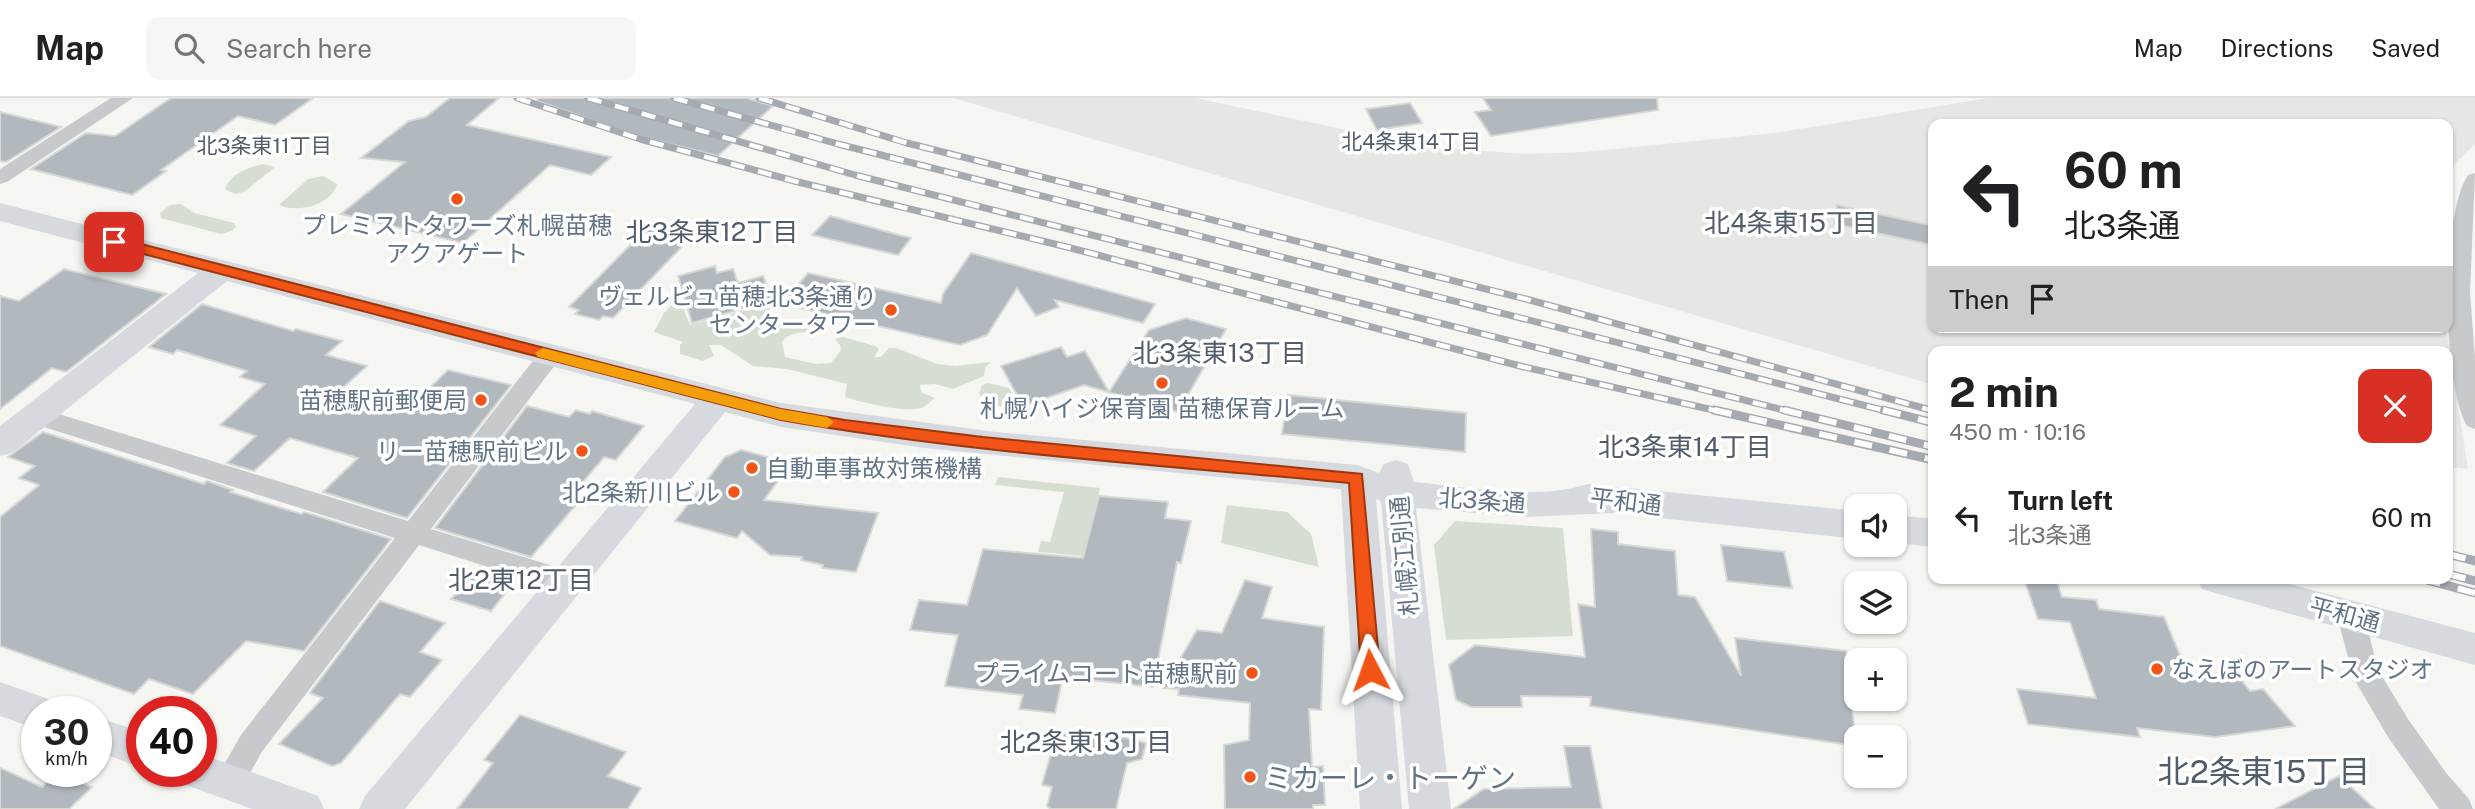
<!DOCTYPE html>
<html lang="en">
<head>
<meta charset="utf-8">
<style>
  :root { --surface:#fff; --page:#f6f6f6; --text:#202124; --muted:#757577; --line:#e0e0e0 }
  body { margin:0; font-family:"Public Sans","Noto Sans JP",sans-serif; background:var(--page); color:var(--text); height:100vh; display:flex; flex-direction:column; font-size:26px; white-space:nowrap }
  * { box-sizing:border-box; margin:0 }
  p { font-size:23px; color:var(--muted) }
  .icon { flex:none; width:38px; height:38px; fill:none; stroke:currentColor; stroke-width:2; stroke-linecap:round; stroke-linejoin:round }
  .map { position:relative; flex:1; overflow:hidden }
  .side { position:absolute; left:1928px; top:248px; width:525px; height:238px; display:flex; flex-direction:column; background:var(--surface); border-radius:14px; box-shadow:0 2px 5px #0004 }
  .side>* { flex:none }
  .hud { position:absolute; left:1928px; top:21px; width:525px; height:214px; border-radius:14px; box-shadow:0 2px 5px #0004; background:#fff; color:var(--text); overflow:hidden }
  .fabs { position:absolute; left:1844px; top:396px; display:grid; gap:14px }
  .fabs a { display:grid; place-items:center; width:63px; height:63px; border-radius:14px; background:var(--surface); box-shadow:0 2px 5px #0004; font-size:35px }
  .speed { position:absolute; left:21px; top:598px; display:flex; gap:14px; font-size:35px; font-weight:700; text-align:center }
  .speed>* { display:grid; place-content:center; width:91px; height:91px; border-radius:50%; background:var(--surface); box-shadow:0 2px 5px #0004; line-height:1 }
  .speed small { font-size:18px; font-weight:400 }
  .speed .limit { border:10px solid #d22; background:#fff; color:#111 }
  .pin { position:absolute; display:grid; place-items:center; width:60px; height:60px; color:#fff; margin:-30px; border-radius:14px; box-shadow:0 4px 10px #0006 }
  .me { position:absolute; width:77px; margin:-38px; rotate:356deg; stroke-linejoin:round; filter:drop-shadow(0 0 5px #0008) }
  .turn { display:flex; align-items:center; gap:24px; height:147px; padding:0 21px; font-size:32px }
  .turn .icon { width:91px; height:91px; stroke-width:2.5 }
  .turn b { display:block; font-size:49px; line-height:60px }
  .then { display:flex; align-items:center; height:66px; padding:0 21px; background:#0003; gap:14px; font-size:26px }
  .round { display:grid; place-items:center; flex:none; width:74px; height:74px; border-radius:14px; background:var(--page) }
  .summary { display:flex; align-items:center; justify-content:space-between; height:119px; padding:0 21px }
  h1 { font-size:42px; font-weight:700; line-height:52px }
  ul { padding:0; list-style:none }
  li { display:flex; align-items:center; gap:21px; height:105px; padding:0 21px }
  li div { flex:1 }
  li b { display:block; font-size:26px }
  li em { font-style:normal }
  header { display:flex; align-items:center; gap:42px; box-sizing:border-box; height:98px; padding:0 35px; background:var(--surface); border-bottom:2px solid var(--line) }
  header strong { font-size:33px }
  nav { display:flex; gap:38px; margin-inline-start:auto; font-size:24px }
  .search { width:490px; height:63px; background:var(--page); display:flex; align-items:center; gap:18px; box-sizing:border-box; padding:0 24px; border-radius:14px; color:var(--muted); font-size:26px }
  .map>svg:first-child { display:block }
  .built { fill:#e6e7e5 }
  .green { fill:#d6ded2 }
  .building { fill:#b2b9be; stroke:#d7d7d4; stroke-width:2 }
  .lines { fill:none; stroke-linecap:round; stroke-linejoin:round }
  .street { fill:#c7cacd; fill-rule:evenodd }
  .secondary { fill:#d6dadf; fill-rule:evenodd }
  .rail-far1-casing { stroke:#a4aab0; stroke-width:7 }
  .rail-casing { stroke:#a4aab0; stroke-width:9 }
  .rail-far1 { stroke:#fff; stroke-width:4.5; stroke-dasharray:14; stroke-linecap:butt }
  .rail { stroke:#fff; stroke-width:6; stroke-dasharray:18; stroke-linecap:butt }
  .route { fill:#f15416; stroke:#9d370e; stroke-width:2 }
  .slow { fill:#f59e0b }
  .poi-dot { fill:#f15416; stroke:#fff; stroke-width:2.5 }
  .labels { text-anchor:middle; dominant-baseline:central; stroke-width:7; stroke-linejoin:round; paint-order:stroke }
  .far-neighbourhood-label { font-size:21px; fill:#515d69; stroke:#fff }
  .poi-label { font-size:24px; fill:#627485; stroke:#fff; text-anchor:end }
  .street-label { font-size:24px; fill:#627485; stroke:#fff }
  .neighbourhood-label { font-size:26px; fill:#515d69; stroke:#fff }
  .near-poi-label { font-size:28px; fill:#627485; stroke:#fff; text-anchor:start }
  .near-neighbourhood-label { font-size:32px; fill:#515d69; stroke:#fff }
</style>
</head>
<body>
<header>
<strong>Map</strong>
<div class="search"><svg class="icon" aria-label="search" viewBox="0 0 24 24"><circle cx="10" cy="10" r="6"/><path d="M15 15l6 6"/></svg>Search here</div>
<nav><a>Map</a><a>Directions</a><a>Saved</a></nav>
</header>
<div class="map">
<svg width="2475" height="711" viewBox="0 0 2475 711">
  <rect width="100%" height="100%" fill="#f5f6f1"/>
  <!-- built -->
  <polygon class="built" points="953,0 1196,0 1384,40 1458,51 1526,56 1584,54 1775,35 1988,0 2475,0 2475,46 2449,72 2448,78 2448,26 1934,26 1934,229 2446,229 2468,371 2448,369 2448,254 1934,254 1934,287"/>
  <!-- green -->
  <g class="green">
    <path d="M263,66l12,3 -31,25 -9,2 -10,-5c5,-15 23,-22 38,-25z"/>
    <path d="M323,78l14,8c-6,22 -40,29 -58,21l29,-26z"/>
    <polygon points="181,106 194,115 234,125 236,129 232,133 221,136 161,120 160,115 170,107"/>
    <path d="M679,200l11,27 80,-22 -1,14 14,9 25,3 -1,3c-11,1 -18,1 -25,10l3,15 31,7 15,-1 10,-13 -1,-5 -5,-6 8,-2 32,9 4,3 -5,8h7l8,-9h7l41,16 18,2 36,-4 -6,6 -1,8 -31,13 -18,-5 -15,1 1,7 14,6c-4,3 -9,8 -13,10 -18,5 -58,-5 -77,-11l2,-13 -60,-15 -34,-3 -32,-21h-12l5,11 -11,5 -23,-7v-9l3,-3 -29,-10 10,-19z"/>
    <polygon points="988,285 1009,290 1018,306 1026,310 1023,312 994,307 979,296 982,287"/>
    <polygon points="998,379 1100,390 1083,458 1038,454 1041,443 1050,444 1064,394 995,387"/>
    <polygon points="1227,407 1287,414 1311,436 1319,469 1221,445"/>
    <polygon points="1455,423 1563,430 1573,538 1446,542 1434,447"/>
  </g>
  <!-- building -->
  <g class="building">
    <polygon points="171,0 313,0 275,27 238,18 161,72 166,73 132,97 31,71 86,35 115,38"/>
    <polygon points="450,0 499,0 467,27 611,59 591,77 550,67 463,145 341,116 405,64 361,60 409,23 426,19"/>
    <polygon points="538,0 747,0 773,8 718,58 634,37 537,3"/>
    <polygon points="1483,0 1657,0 1658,12 1491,38 1475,14 1491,12"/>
    <polygon points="1410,5 1422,25 1377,32 1366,11"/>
    <polygon points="0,14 61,29 6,64 0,63"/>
    <polygon points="1837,107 1934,128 1932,147 1834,126"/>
    <polygon points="830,118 899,137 911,140 898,157 812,137"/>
    <polygon points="651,126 694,136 613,220 603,218 599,222 575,216 579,212 569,209"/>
    <polygon points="971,155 1155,206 1143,225 1055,202 1059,209 1036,218 1017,190 987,237 960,247 782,206 808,175 941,205 943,196"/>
    <polygon points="715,168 717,175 733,171 738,185 763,178 772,202 692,225 678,178"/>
    <polygon points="64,171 166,196 66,274 52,270 0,311 0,198 19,203"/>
    <polygon points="202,206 293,233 296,231 342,243 326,257 367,268 338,294 406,313 448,272 511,287 407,420 323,394 358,360 290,340 254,373 227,365 256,338 220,327 265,286 240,279 247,273 177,252 173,256 149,249"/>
    <polygon points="1186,220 1226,231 1178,314 1084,287 1023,308 1001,268 1061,249 1067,259 1085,253 1109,294 1149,232"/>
    <polygon points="1288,297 1466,315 1465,354 1282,336"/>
    <polygon points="527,308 569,319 576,312 590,316 592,313 644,328 616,362 604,359 566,404 576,407 531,459 435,430"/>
    <polygon points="43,334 204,386 207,383 233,392 230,394 301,416 304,414 391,441 304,553 246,543 193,596 149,581 134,596 0,548 0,419 39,387 19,380 35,368 8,359"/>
    <polygon points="741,352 791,365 764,402 878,415 856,474 822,470 823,467 801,462 802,459 770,457 742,433 737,440 675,423 725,359"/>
    <polygon points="1099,398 1168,404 1165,420 1191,423 1181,465 1177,464 1153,589 1063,579 1055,615 1019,611 1023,597 945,588 958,537 910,532 919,502 967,507 983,451 1083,460"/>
    <polygon points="1591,431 1618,434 1618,446 1675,453 1678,497 1695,499 1741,578 1735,540 1846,553 1854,592 1849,591 1857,648 1590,608 1591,599 1521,598 1522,609 1471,609 1456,602 1449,567 1475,547 1585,559 1578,506 1595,509"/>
    <polygon points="1721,447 1784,454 1792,490 1727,483"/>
    <polygon points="480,469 513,479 508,485 513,486 491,513 451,501"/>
    <polygon points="2024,481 2057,484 2062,499 2096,502 2099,511 2164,519 2189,579 2234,573 2250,593 2263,591 2295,628 2215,639 2137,630 2140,639 2028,626 2017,591 2096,600 2070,524 2038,521"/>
    <polygon points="1245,482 1272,489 1262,520 1324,529 1321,612 1309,611 1312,669 1323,668 1325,707 1313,707 1313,711 1225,711 1224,647 1249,642 1250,605 1178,597 1179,591 1163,590 1197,532 1222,535"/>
    <polygon points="380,503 445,525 420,554 442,562 410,599 400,596 341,665 332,668 279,646 323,600 310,595"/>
    <polygon points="520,617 626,654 608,678 641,690 628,711 457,711 493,665 484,662"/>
    <polygon points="1057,634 1105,641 1107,635 1146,645 1142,661 1127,665 1116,711 1051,711 1047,708 1052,689 1042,687"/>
    <polygon points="1564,648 1590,648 1602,711 1454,711 1484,691 1571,689"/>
    <polygon points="0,670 42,689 56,675 92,689 69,711 0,711"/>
    <polygon points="2339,678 2375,711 2275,711"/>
  </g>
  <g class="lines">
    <!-- street -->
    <g class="street">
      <polygon points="111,0 133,0 7,84 0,86 0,71"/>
      <path d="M2475,75l-5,120 5,65v71l-8,-3c-25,-43 -27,-209 1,-251z"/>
      <polygon points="550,249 558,251 561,257 558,263 431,431 576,475 580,483 576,491 567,494 419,447 261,655 240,694 229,698 218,694 214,684 241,637 395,440 28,324 24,318 28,312 36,309 408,423 542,251"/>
      <polygon points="2351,507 2361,510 2365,518 2377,570 2408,621 2447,676 2469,701 2473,711 2439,711 2388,639 2354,581 2337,518 2341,510"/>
    </g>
    <!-- secondary -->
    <g class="secondary">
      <path d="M0,105l781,200 215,29 361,33 22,8 5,-9 12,-4 12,4 6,18c54,5 121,19 174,2l269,27v28l-244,-26 -88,4 -109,-9 35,301h-42l-28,-308 -5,-2 26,310h-42l-19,-320 -417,-41 -143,-21 -56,-15 -320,397h-46l6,-13 330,-392 -468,-123 -215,172 -12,3v-30l198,-153 -198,-52z"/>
      <polygon points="1895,417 1934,421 1934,449 1895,445"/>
      <polygon points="2197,481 2271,481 2475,535 2475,567 2215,495 2202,491"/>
      <polygon points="0,584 51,602 56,614 37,614 37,631 0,618"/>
      <polygon points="96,619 142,634 142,670 96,653"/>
      <polygon points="201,656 318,698 324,711 252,711 186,687 180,674 201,674"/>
    </g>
    <defs>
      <g id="rail-far1">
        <polyline points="517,0 640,41 798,84 1067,149 1524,269 1722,314"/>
        <polyline points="588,0 855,77 1791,314"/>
        <polyline points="674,0 838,46 1890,314"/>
        <polyline points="759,0 907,45 1526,201 1934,313"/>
      </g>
      <g id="rail">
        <polyline points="1714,312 1934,362"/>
        <polyline points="1784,312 1934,349"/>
        <polyline points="1883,312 1934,325"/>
        <polyline points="1931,312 1934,313"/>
        <polyline points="2448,456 2475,463"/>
        <polyline points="2448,476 2475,483"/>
        <polyline points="2423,481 2475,495"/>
      </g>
    </defs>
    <!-- rail-far1 casing -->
    <use href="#rail-far1" class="rail-far1-casing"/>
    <!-- rail casing -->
    <use href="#rail" class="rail-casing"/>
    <!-- rail-far1 -->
    <use href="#rail-far1" class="rail-far1"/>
    <!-- rail -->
    <use href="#rail" class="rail"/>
  </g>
  <!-- route -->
  <path class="route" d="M114,139l667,172 64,11 138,17 379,37 18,196 -3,6 -7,2 -6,-2 -3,-6 -12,-187c-189,-18 -380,-30 -568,-63l-672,-175 -2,-3z"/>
  <!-- slow -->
  <polygon class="slow" points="543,250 781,311 827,319 834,324 827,330 781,322 538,259 535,255"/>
  <!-- markers -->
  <g class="poi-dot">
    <circle cx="457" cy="101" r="7"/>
    <circle cx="891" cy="212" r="7"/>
    <circle cx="1162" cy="285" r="7"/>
    <circle cx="481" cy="302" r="7"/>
    <circle cx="582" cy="353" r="7"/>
    <circle cx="752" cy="370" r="7"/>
    <circle cx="734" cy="394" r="7"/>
    <circle cx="2157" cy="571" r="7"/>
    <circle cx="1252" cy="575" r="7"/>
    <circle cx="1250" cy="679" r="7"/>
  </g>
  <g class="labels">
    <!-- far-neighbourhood labels -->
    <g class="far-neighbourhood-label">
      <text x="1411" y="43">北4条東14丁目</text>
      <text x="264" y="47">北3条東11丁目</text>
    </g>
    <!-- poi labels -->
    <g class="poi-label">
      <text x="457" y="127" text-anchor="middle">プレミストタワーズ札幌苗穂<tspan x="457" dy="28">アクアゲート</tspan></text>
      <text x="877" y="198">ヴェルビュ苗穂北3条通り<tspan x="877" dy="28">センタータワー</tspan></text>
      <text x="467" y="302">苗穂駅前郵便局</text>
      <text x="1162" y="310" text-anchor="middle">札幌ハイジ保育園 苗穂保育ルーム</text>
      <text x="568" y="353">リー苗穂駅前ビル</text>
      <text x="766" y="370" text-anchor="start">自動車事故対策機構</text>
      <text x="720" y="394">北2条新川ビル</text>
      <text x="2171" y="571" text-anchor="start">なえぼのアートスタジオ</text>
      <text x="1238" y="575">プライムコート苗穂駅前</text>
    </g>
    <!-- street labels -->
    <g class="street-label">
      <text transform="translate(1482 402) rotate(4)">北3条通</text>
      <text transform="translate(1626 403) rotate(7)">平和通</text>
      <text transform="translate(1404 458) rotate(-95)">札幌江別通</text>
      <text transform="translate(2345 516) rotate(15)">平和通</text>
    </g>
    <!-- neighbourhood labels -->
    <g class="neighbourhood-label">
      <text x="1791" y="124">北4条東15丁目</text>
      <text x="712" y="133">北3条東12丁目</text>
      <text x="1220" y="254">北3条東13丁目</text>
      <text x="1685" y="348">北3条東14丁目</text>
      <text x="521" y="481">北2東12丁目</text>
      <text x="1086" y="643">北2条東13丁目</text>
    </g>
    <!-- near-poi labels -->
    <g class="near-poi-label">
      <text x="1264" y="679">ミカーレ・トーゲン</text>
    </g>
    <!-- near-neighbourhood labels -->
    <g class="near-neighbourhood-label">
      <text x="2264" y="673">北2条東15丁目</text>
    </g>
  </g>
</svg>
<div class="fabs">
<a><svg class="icon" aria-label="sound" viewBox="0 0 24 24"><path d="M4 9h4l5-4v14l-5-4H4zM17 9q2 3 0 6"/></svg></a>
<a><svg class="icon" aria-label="layers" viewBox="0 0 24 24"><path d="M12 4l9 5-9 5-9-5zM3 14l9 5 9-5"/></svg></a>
<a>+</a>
<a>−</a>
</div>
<div class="speed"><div>30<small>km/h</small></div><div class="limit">40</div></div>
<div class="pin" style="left:114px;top:144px;background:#d93025"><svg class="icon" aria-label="arrive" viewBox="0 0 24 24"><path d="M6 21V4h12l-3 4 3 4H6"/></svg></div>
<svg class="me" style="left:1370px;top:572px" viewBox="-20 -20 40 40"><path d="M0-17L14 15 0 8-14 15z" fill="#f15416" stroke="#fff" stroke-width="4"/></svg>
<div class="hud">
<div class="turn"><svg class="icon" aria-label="left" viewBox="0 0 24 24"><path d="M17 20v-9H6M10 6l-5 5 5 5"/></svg><div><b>60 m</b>北3条通</div></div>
<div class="then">Then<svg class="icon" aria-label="arrive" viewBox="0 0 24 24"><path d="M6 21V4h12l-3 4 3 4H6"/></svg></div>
</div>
<section class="side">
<div class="summary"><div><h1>2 min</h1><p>450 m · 10:16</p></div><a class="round" style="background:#d93025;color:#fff"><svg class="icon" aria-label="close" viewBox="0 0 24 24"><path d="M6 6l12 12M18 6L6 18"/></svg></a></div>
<ul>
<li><svg class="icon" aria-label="left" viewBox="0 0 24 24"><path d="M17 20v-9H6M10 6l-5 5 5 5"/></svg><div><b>Turn left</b><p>北3条通</p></div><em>60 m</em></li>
</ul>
</section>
</div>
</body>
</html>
